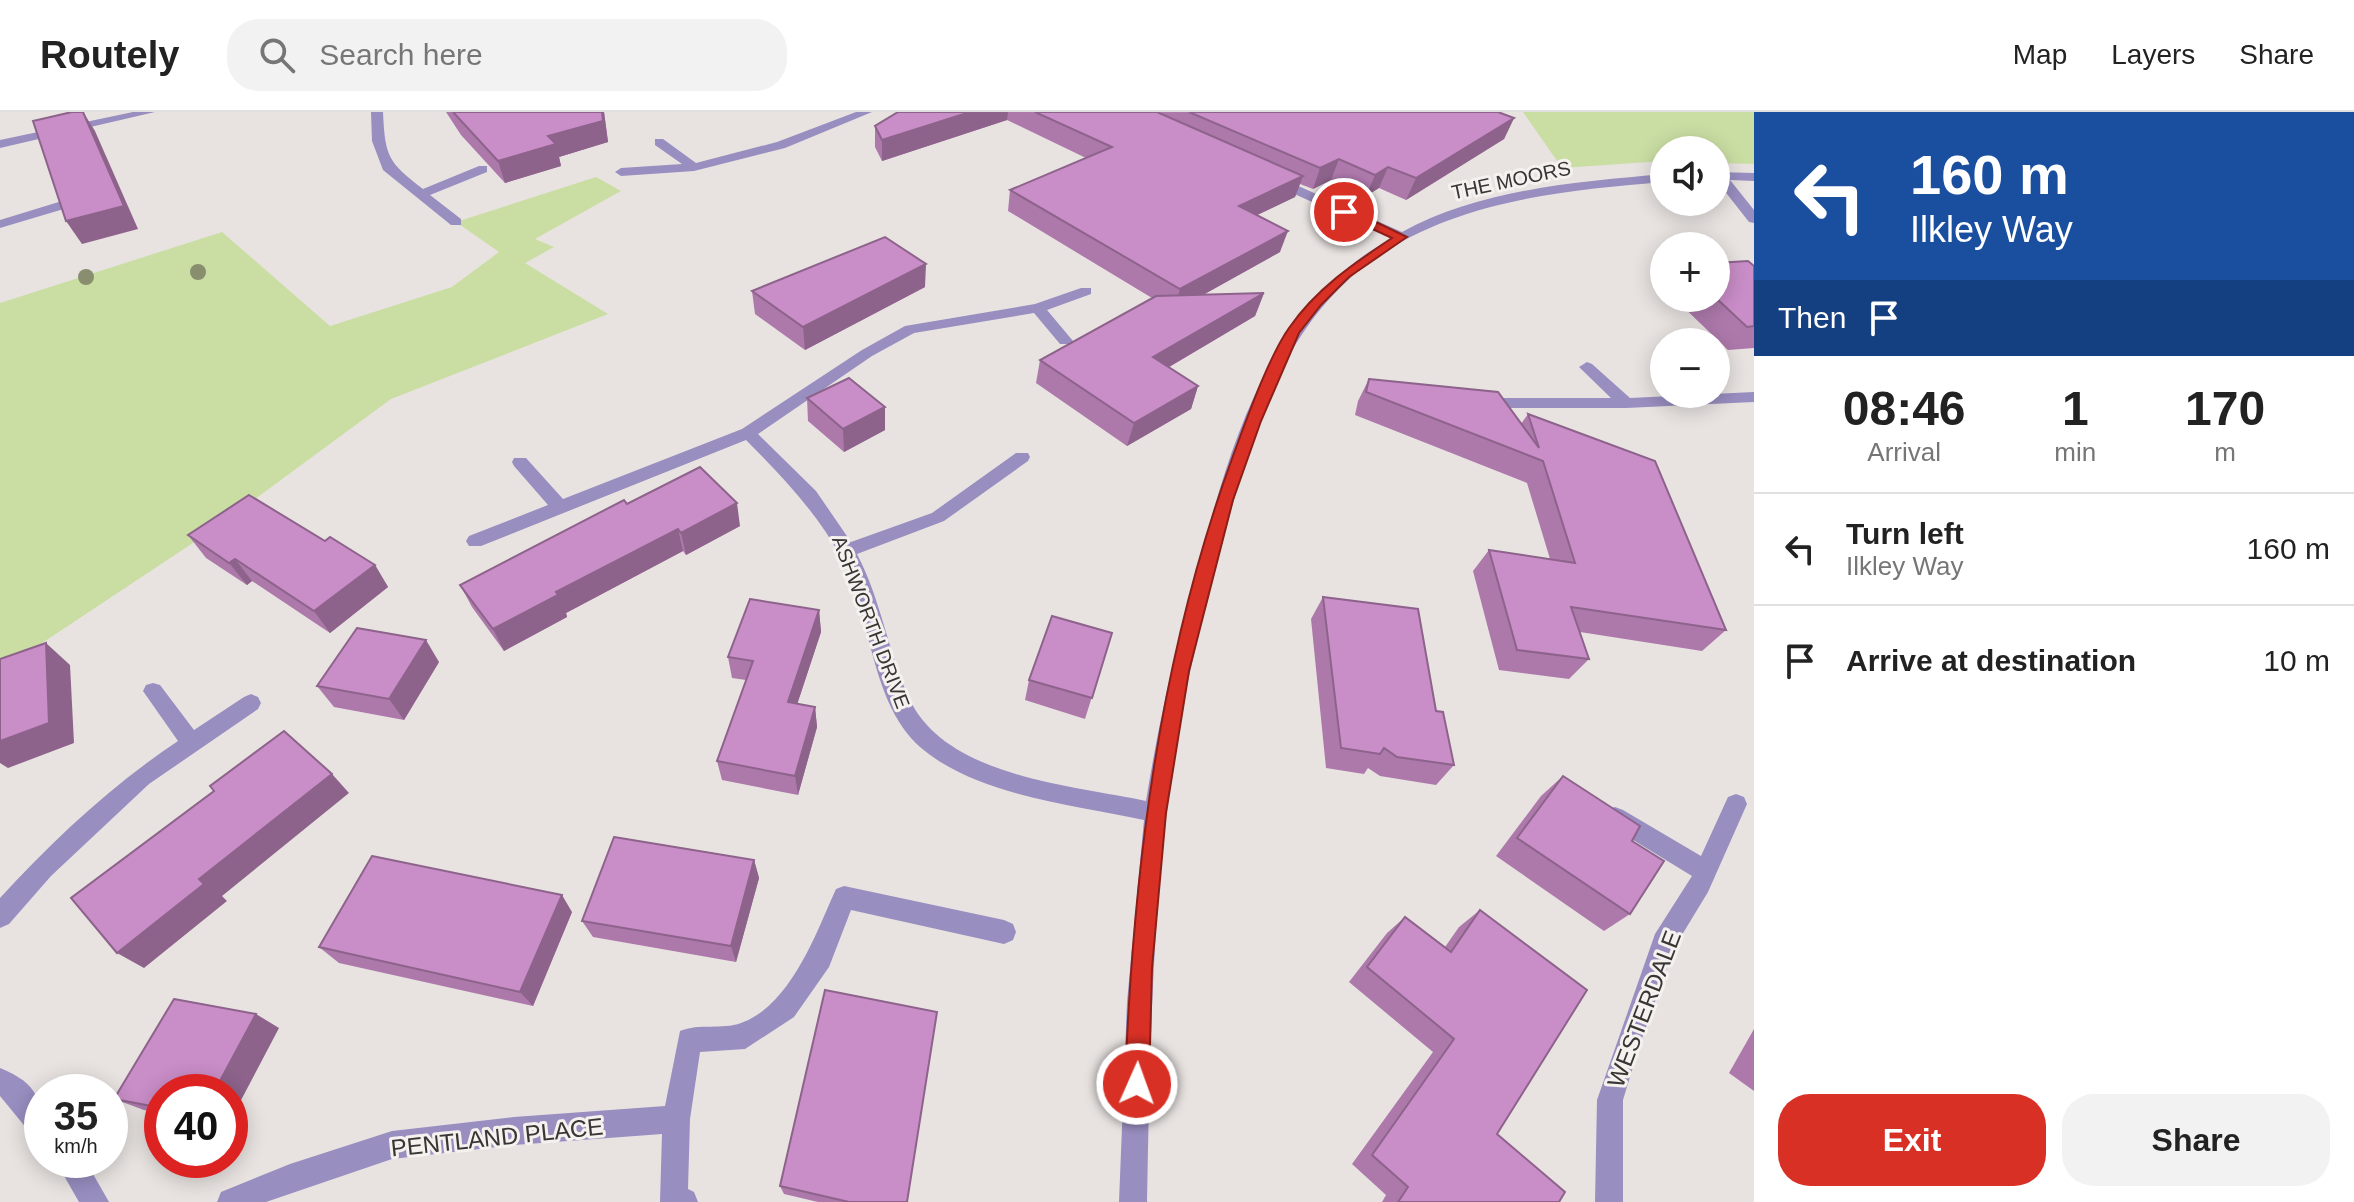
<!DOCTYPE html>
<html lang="en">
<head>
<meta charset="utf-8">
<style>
  :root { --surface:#fff; --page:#f2f2f2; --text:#222; --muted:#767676; --line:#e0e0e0; --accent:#d93025 }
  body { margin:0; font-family:Arial,sans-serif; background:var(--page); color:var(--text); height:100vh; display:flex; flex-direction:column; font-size:30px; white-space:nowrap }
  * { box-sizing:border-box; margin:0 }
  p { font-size:26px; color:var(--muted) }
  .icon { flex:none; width:44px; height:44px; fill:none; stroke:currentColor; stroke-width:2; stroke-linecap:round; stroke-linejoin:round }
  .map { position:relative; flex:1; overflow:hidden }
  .details { display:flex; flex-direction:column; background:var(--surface); width:600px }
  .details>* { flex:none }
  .guide { background:#1a4fa0; color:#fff; overflow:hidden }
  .controls { position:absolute; left:1650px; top:24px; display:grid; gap:16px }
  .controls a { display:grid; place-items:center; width:80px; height:80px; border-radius:50%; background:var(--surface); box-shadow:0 4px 20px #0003; font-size:40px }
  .speed { position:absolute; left:24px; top:962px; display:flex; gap:16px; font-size:40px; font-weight:700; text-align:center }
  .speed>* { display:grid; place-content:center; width:104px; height:104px; border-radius:50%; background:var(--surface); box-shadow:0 4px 20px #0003; line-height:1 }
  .speed small { font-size:20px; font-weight:400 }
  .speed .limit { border:12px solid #d22; background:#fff; color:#111 }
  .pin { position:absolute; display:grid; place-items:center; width:68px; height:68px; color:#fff; margin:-34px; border:4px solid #fff; border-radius:50%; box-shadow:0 2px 8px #0007 }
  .me { position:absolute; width:88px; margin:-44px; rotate:2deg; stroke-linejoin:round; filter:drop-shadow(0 0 6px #0008) }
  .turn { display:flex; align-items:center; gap:28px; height:168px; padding:0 24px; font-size:36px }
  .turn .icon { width:104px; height:104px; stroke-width:2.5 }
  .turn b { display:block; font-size:56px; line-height:68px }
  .then { display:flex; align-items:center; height:76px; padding:0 24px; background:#0003; gap:16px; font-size:30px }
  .eta { display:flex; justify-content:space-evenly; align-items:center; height:136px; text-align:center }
  .eta b { font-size:48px; font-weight:700; line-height:56px }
  .primary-button { display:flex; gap:16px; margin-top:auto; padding:16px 24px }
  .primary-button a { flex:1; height:92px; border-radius:32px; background:var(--accent); color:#fff; font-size:32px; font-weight:700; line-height:92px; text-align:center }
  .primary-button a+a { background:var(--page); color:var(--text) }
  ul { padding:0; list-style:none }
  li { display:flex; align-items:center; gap:24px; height:112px; padding:0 24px; border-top:2px solid var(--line) }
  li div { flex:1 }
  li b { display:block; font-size:30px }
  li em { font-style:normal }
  header { display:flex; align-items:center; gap:48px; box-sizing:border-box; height:112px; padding:0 40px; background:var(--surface); border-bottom:2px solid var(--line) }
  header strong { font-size:38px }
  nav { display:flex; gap:44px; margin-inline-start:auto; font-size:28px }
  .search { width:560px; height:72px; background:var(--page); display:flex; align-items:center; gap:20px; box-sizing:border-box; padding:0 28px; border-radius:32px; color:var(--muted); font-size:30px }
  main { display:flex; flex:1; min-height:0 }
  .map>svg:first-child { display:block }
  .green { fill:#cadea3 }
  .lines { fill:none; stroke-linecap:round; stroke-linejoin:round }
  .minor { fill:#988ec0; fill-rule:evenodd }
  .tree { fill:#888e6e }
  .wall { fill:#ad79ab }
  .shaded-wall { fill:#8d638b }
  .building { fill:#c98dc7; stroke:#8d638b; stroke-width:2 }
  .route { fill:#d93025; stroke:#8d1f18; stroke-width:2 }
  .labels { text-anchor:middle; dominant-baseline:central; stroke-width:6; stroke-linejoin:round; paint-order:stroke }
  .street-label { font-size:20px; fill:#383635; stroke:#f5f1ee }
  .near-street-label { font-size:24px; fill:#383635; stroke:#f5f1ee }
</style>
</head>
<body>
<header>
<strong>Routely</strong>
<div class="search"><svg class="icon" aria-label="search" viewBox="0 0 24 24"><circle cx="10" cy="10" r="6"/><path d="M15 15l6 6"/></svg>Search here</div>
<nav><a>Map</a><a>Layers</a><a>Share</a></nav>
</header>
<main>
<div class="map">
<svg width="1754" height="1090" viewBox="0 0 1754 1090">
  <rect width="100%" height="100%" fill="#e8e3e1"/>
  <!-- green -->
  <g class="green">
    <polygon points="1523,0 1754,0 1754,52 1716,51 1716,38 1664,38 1664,49 1562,56"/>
    <polygon points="596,65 621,79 535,127 554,135 525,151 608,202 391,287 217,415 0,559 0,191 222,120 330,214 452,175 499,140 456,110"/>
  </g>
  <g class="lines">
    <!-- minor -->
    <g class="minor">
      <polygon points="133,0 155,0 0,36 0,28"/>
      <path d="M371,0h12c2,45 5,50 40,77l56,-23h8v6l-57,23 31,24v6h-10l-68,-55 -11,-29z"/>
      <polygon points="856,0 872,0 785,36 694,59 621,64 615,60 621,56 682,52 655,33 655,27 663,27 696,51 777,30"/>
      <polygon points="1716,60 1754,61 1754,69 1730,68 1754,98 1754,111 1749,110 1716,68"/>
      <path d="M1664,62v8c-109,9 -234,21 -318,100 -71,66 -98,164 -122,255 -17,65 -35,130 -46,197 -26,154 -28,312 -31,468h-28l8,-200 17,-182c-69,-15 -163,-24 -219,-69 -56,-44 -52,-135 -84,-194 -25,-45 -58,-80 -95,-117l-265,106h-12l-3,-5 3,-5 79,-31 -34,-39 -2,-4 2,-4h12l37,41 179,-70 120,-79 43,-24 130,-22 46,-16h10v6l-44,16 26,31 -3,3h-10l-26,-31 -120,20 -42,23 -114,78 58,57 35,51 81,-29 84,-60h12l2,4 -2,4 -84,60 -87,33c24,46 31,97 52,144 36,79 162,87 237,103 13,-81 31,-159 53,-238 33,-124 72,-259 193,-325l-122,-55v-6h8l124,55c78,-43 175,-50 262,-58z"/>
      <polygon points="62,89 67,90 67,96 0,116 0,108"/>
      <polygon points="1587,250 1592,252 1630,286 1754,280 1754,290 1626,296 1478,296 1470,291 1478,286 1611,286 1579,255"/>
      <path d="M153,571l7,2 34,45 50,-33 7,-3 7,3 3,6 -3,6 -109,75 -98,92 -42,48 -9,4v-30c53,-58 112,-113 178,-157l-35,-50 3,-6z"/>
      <polygon points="1736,682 1744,685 1747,692 1708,780 1674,836 1640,932 1623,988 1623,1090 1595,1090 1597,988 1655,822 1692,764 1607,712 1604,705 1607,698 1615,695 1623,698 1701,744 1728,685"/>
      <path d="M844,774l160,34 9,4 3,8 -3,8 -9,4 -153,-34 -22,57 -35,50 -49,32 -45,3 -10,67 -2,70 6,3 4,10h-38l2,-68 -148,11 -122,14 -126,43h-49l4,-10 69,-28 102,-33 122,-14 151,-11 15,-75c19,-8 42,-1 61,-8 50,-18 75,-90 95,-134z"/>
      <path d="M0,956c39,16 42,32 42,71l-10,-4 -32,-39z"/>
      <polygon points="55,1048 85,1048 109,1090 79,1090"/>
    </g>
  </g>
  <!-- trees -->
  <g class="tree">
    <circle cx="198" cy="160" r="8"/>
    <circle cx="86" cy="165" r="8"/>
  </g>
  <!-- wall -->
  <g class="wall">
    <polygon points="446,0 604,0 608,30 559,45 561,54 505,71 461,23"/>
    <polygon points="898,0 1498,0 1514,6 1504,27 1406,88 1379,76 1366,84 1331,68 1313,77 1300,72 1295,85 1257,103 1280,140 1203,183 1264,181 1255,204 1169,255 1198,274 1191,297 1127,334 1036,271 1040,248 1152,186 1008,99 1010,78 1086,46 1007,8 882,49 875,35 875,14"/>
    <polygon points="1754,154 1754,236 1728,238 1674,186 1716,186"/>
    <polygon points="925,175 805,238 755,202 752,179"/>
    <polygon points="1369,267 1521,312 1528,302 1726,518 1702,539 1580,520 1589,547 1569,567 1499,558 1473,459 1489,438 1550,447 1527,371 1355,303 1358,289"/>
    <polygon points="807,286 885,295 885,318 844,340 808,309"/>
    <polygon points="627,392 740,414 686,443 683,439 566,501 567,505 504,539 472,495 460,473"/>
    <polygon points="188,423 325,429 375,453 388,475 330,521 252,469 247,473 206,446"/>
    <polygon points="1323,485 1436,599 1454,653 1436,673 1380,664 1368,656 1364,662 1326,656 1311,507"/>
    <polygon points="819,498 821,520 797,592 815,595 817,615 798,683 722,668 717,649 746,568 732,566 728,545"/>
    <polygon points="1112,521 1085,607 1025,588 1029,568"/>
    <polygon points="439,550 404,608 334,595 317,574"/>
    <polygon points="1563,664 1632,729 1630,802 1604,819 1496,744 1541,684"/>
    <polygon points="754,748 759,766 736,850 593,825 582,809"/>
    <polygon points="1480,798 1497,1022 1559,1090 1382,1090 1386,1083 1352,1052 1433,940 1349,870 1387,821 1405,805 1445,835 1459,815"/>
    <polygon points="572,800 533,894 339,851 319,835"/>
    <polygon points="279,916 162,980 162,1001 144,998 114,987"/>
    <polygon points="1754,917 1754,979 1729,961"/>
    <polygon points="780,1074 907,1090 818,1090 784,1082"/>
  </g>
  <!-- shaded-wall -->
  <g class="shaded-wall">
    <polygon points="83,0 95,19 138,117 82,132 66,109"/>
    <polygon points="602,0 604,0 608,30 559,45 561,54 505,71 498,49"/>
    <polygon points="970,0 1008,0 1007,8 882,49 882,28"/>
    <polygon points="1514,6 1504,27 1406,88 1416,66"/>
    <polygon points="1339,47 1331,68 1313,77 1320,56"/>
    <polygon points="1388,55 1379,76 1366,84 1375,63"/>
    <polygon points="1303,64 1295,85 1232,115 1239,94"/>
    <polygon points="1288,119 1280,140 1174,199 1180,177"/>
    <polygon points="926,152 925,175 805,238 803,215"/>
    <polygon points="1264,181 1255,204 1147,268 1153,245"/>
    <polygon points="1198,274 1191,297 1127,334 1134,311"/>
    <polygon points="885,295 885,318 844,340 843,317"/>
    <polygon points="737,391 740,414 686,443 681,421"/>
    <polygon points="678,417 683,439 566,501 567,505 504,539 493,517 556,480"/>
    <polygon points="235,447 252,469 247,473 229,451"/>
    <polygon points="375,453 388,475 330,521 314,499"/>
    <polygon points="819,498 821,520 791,611 788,590"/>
    <polygon points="426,528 439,550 404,608 389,587"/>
    <polygon points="46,531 70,553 74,631 8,656 0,651 0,629"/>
    <polygon points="815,595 817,615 798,683 795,664"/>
    <polygon points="332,662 349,681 222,784 227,789 144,856 117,841 199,767"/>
    <polygon points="754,748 759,766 736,850 731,834"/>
    <polygon points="562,783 572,800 533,894 520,880"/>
    <polygon points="256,902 279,916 230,1009 230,980 214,980"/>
  </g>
  <!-- building -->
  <g class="building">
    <polygon points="72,0 83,0 124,94 66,109 33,9"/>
    <polygon points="453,0 602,0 603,9 548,24 556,32 498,49"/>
    <polygon points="898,0 970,0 882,28 875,14"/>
    <polygon points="1035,0 1157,0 1303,64 1239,94 1288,119 1180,177 1010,78 1112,35"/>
    <polygon points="1189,0 1498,0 1514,6 1416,66 1388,55 1375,63 1339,47 1320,56"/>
    <polygon points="885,125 926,152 803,215 752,179"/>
    <polygon points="1748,149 1754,154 1754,214 1747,215 1716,186 1716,151"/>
    <polygon points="1264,181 1153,245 1198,274 1134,311 1040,248 1156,184"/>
    <polygon points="849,266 885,295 843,317 807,286"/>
    <polygon points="1369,267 1498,280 1539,336 1528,302 1655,349 1726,518 1571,495 1589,547 1517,538 1489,438 1575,451 1543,349 1366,280"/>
    <polygon points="700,355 737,391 681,421 678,417 556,480 558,483 493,517 460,473 624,388 627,392"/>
    <polygon points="249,383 325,429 330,425 375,453 314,499 235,447 229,451 188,423"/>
    <polygon points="1323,485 1418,497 1436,599 1443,600 1454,653 1397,645 1384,636 1380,642 1341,636"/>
    <polygon points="750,487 819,498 788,590 815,595 795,664 717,649 753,549 728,545"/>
    <polygon points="1052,504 1112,521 1092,586 1029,568"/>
    <polygon points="357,516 426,528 389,587 317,574"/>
    <polygon points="46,531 49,611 0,629 0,547"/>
    <polygon points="284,619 332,662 199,767 204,772 117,841 71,786 214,679 210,674"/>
    <polygon points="1563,664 1640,714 1632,729 1664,749 1630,802 1517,726"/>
    <polygon points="614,725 754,748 731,834 582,809"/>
    <polygon points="372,744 562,783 520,880 319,835"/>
    <polygon points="1480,798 1587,878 1497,1022 1565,1080 1559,1090 1398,1090 1408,1075 1372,1043 1454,927 1367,855 1405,805 1451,840"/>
    <polygon points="825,878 937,900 907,1090 849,1090 780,1074"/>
    <polygon points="174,887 256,902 214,980 162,980 162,996 114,987"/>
  </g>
  <!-- route -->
  <path class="route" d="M1340,97h9l58,28 -58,40 -28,28 -22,28 -38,88 -28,79 -44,171 -23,142 -14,155 -3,116 -4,9 -8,3 -9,-3 -3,-9c8,-213 34,-427 108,-628 13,-35 35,-98 56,-128 27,-39 64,-64 103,-90l-52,-24z"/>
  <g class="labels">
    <!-- street labels -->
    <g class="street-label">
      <text transform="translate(1511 68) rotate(-12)">THE MOORS</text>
      <text transform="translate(871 510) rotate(69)">ASHWORTH DRIVE</text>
    </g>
    <!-- near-street labels -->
    <g class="near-street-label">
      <text transform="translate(1644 897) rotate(-69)">WESTERDALE</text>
      <text transform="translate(497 1025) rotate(-6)">PENTLAND PLACE</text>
    </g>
  </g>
</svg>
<div class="controls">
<a><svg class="icon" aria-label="sound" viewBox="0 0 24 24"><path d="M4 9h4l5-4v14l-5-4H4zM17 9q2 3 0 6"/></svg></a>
<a>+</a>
<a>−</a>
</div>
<div class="speed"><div>35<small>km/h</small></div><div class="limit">40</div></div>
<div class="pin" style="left:1344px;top:100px;background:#d93025"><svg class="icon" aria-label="arrive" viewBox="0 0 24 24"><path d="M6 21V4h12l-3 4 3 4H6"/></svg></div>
<svg class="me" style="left:1137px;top:972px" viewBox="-20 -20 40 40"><circle r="17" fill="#d93025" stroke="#fff" stroke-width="3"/><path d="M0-11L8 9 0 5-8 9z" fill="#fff"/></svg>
</div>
<section class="details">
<div class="guide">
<div class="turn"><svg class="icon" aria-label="left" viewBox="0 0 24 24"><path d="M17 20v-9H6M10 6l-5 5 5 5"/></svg><div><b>160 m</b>Ilkley Way</div></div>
<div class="then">Then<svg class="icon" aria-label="arrive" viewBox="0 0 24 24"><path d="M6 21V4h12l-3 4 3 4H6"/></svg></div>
</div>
<div class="eta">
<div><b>08:46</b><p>Arrival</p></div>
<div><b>1</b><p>min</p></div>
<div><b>170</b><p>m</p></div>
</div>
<ul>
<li><svg class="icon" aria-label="left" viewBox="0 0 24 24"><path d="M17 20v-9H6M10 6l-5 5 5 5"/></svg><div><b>Turn left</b><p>Ilkley Way</p></div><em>160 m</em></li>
<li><svg class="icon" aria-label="arrive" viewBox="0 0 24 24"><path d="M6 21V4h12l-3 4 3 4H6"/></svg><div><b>Arrive at destination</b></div><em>10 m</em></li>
</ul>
<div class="primary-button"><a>Exit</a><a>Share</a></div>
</section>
</main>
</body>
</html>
